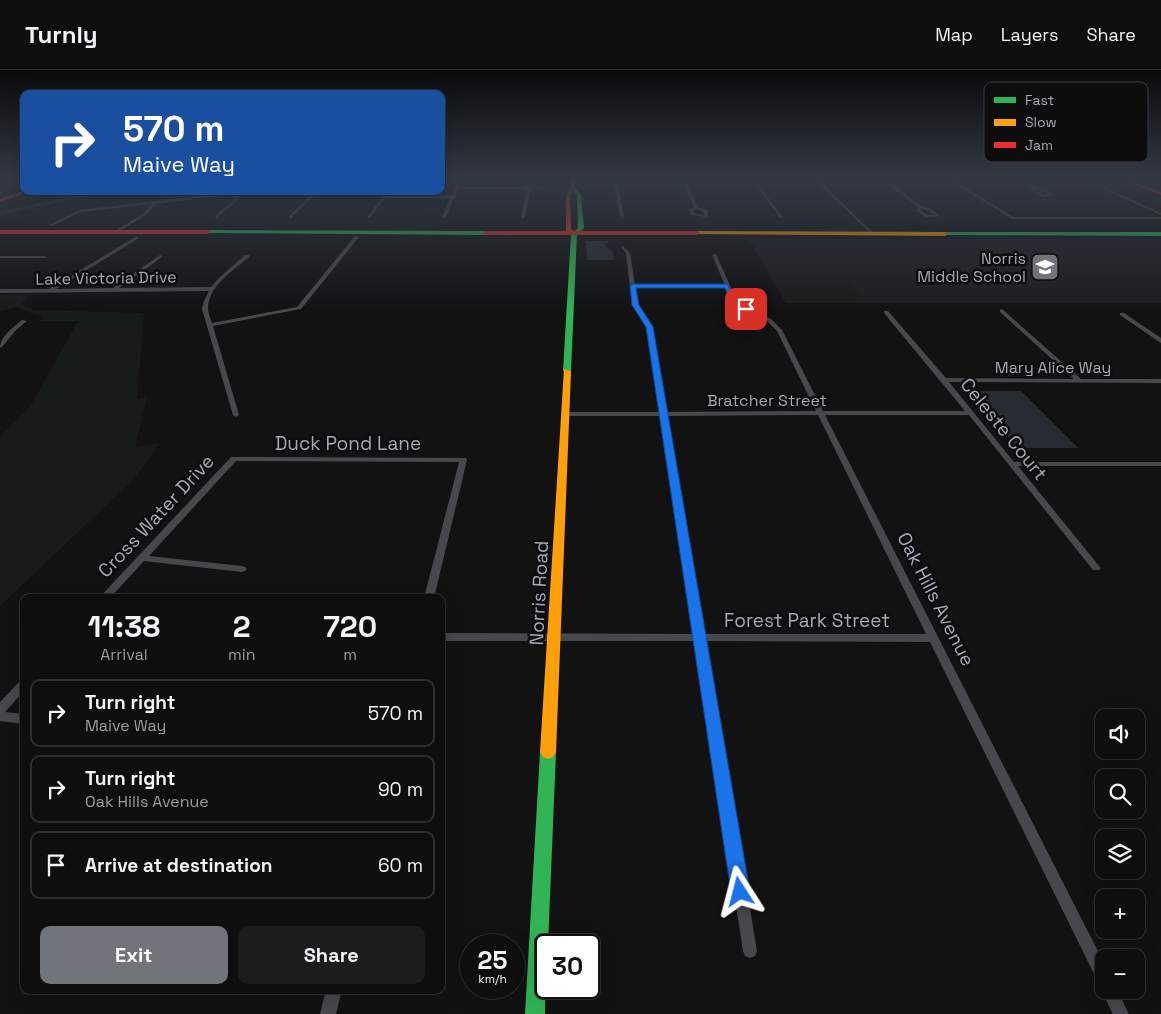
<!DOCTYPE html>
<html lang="en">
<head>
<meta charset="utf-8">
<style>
  :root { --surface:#0e0e0e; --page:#1c1c1c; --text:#f1f3f6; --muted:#9b9c9e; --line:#2e2e2e; --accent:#72747b }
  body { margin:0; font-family:"Space Grotesk",sans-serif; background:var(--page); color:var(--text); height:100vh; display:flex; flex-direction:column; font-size:19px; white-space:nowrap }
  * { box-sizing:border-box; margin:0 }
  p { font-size:16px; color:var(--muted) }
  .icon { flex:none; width:28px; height:28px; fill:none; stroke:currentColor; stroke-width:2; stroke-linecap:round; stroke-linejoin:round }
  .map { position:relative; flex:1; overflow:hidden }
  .panel { position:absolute; left:20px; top:524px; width:425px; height:400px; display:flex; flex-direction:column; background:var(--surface); border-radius:10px; box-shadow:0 5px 20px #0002,0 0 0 1px var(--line) }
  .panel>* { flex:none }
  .guide { position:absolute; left:20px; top:20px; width:425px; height:105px; border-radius:10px; box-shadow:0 5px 20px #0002,0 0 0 1px var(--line); background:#1a4fa0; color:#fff; overflow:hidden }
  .controls { position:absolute; left:1095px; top:639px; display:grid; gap:10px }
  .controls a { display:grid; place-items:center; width:50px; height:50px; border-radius:10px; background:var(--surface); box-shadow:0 5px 20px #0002,0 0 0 1px var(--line); font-size:25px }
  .speed { position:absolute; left:460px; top:864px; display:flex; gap:10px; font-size:25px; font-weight:700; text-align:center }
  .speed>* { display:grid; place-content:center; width:65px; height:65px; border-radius:50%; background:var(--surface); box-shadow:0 5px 20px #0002,0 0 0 1px var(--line); line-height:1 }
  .speed small { font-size:12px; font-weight:400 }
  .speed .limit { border:2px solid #111; border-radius:8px; background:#fff; color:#111 }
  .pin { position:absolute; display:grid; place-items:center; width:42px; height:42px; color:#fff; margin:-21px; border-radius:10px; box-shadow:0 2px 8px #0006 }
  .me { position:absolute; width:55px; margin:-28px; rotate:351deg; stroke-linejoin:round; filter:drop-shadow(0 0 4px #0008) }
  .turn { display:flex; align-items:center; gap:18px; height:105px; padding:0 20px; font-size:22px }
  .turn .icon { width:65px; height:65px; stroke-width:2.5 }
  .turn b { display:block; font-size:35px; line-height:42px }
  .eta { display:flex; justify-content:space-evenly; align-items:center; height:85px; text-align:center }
  .eta b { font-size:30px; font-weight:800; line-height:35px }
  .cta { display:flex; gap:10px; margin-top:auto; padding:10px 20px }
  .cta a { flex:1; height:58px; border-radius:10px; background:var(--accent); color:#fff; font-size:20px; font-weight:800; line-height:58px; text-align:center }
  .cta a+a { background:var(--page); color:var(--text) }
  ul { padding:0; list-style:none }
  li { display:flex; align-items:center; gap:15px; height:68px; margin:0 10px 8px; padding:0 10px; border:2px solid var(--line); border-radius:10px }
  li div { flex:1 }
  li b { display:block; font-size:19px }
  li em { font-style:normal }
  header { display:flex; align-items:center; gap:30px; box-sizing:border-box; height:70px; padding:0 25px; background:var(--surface); border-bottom:1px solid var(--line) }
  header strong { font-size:24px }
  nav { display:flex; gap:28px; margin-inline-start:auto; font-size:18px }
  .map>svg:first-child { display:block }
  .built { fill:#1d1d1f }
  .green { fill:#181c19 }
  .water { fill:#282d33 }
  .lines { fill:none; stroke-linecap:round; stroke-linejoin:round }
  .canal { fill:#282d33; fill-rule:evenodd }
  .street { fill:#47484b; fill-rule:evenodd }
  .fast { fill:#30b455; fill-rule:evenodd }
  .slow { fill:#ff9f0a; fill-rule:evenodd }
  .jam { fill:#e5322d; fill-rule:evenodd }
  .route { fill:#1a73e8; stroke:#114b97 }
  .labels { text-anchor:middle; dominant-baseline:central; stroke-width:5; stroke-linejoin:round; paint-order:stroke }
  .far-poi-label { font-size:16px; fill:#a5a9b3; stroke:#0d0d0e; text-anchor:end }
  .far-street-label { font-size:16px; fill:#a5a9b3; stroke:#0d0d0e }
  .street-label { font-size:19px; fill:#a5a9b3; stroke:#0d0d0e }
  .key { fill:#0d0d0e; stroke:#3b3c40; stroke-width:1 }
  .key-label { font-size:14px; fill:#a5a9b3 }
</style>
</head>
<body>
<header>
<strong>Turnly</strong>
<nav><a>Map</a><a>Layers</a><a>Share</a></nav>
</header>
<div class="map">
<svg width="1161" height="944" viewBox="0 0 1161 944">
  <rect width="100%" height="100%" fill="#121213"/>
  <!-- built -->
  <g class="built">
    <polygon points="0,109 24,109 24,116 0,123"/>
    <polygon points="749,169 1161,169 1161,233 786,233"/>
  </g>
  <!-- green -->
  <g class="green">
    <polygon points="772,207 786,209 847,210 866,233 787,233"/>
    <polygon points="0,225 30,225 21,234 35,240 144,243 137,329 147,327 135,377 160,373 135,408 0,536 0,366 30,337 78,251 41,251 44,248 43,246 33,244 17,237 0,241"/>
  </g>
  <!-- water -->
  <g class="water">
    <polygon points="610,171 604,176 613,181 614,190 587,190 586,171"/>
    <polygon points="969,321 1021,321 1078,378 1018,378"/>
  </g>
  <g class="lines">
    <!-- canal -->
    <polygon class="canal" points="101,121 112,121 0,145 0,141"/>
    <!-- street -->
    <g class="street">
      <polygon points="459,109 462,109 458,117 575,118 531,119 525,147 523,148 521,147 527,119 458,119 455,126 456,127 454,128 446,147 444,148 442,147 450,128 385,128 370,148 367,147 386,122 389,123 387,126 451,126"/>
      <path d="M572,109h182l29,38 -3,1 -28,-38h-67l13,27 9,3 1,6 -2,1 -15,-2 -2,-5 5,-3 -12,-27h-65l7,36 -2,1 -2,-1 -7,-36h-40zM696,139l7,2 1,4 -9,-1 -2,-3z"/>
      <path d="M814,109h138l61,38h148v2h-149l-63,-39h-62l34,26 10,3 9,7 -14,1 -10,-7 2,-3 -36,-27h-63l54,53 -1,2zM921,138l8,3 5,4h-7l-7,-6z"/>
      <path d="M1015,109h4l37,16 -13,2 -14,-8 4,-2zM1034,119h2l13,5 -5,1z"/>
      <polygon points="1082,109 1086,109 1161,143 1161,145"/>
      <polygon points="243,121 257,121 239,124 236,132 216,148 215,146 233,131 235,124 155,134 146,145 116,163 115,161 144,143 151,134 80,142 52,156 49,155 79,140"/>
      <polygon points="315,121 319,121 291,148 289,148 289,146"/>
      <path d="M137,166l2,2 -83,51 57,-1 47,-33 2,1v1l-43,31 92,-1 8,-9 26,-23h4v2c-15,13 -41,29 -41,51 0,5 2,10 4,15l85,-16 58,-71 4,1 -58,72 -88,17 26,89 -3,2 -3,-2 -31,-106 2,-8 5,-10 -209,2v-4h49z"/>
      <path d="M623,176l7,7 5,32h90l-13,-30 4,-1 20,45 35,20 11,11 41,81h142l-81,-98v-2h4l58,67 128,1 -74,-67v-2l2,-1 79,70h80v4l-212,-1 65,80h147v4h-143l81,100 2,2 -2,2h-6l-124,-155h-144l279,548v27h13l12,24h-16l-12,-24 2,-4 -4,-2 -169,-342 -224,-1 51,310 -2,5 -5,2 -5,-2 -2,-5 -48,-310h-254v-8l253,1 -33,-218h-96l-3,-2 3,-2h95l-13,-85 -15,-22 -6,-52 -5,-6zM635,217h91l6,14 35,20 10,10 39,80 -149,1 -14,-85 -15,-22zM818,345l108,219h-222l-36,-218z"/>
      <polygon points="0,186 45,186 47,187 45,188 0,188"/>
      <polygon points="1120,243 1124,243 1161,268 1161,273 1120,245"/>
      <path d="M22,250l5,1 -11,9 -14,17 -2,1c0,-12 14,-21 22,-28z"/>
      <polygon points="231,387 466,388 467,390 434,528 424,528 459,392 236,391 149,486 242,496 245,497 247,499 245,501 242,502 144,491 110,528 99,528"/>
      <polygon points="24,610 24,621 5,642 24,644 24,654 0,651 0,632 20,611"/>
      <polygon points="326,920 342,920 336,944 320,944"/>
    </g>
    <!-- fast -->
    <g class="fast">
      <polygon points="571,109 575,109 575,118 581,125 584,158 577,164 571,301 567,303 563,301 571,164 578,158 577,125 571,118"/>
      <polygon points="208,160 485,161 488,163 485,165 206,163"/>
      <polygon points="945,162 1161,162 1161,166 943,165"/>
      <polygon points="548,675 553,677 556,682 548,875 546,875 545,944 525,944 540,682 543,677"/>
    </g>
    <!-- slow -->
    <g class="slow">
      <polygon points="697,161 945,162 948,164 945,166 695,164"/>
      <polygon points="564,299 571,301 556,682 553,687 548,689 543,687 540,682"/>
    </g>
    <!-- jam -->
    <g class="jam">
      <polygon points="1121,109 1126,109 1161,122 1161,125"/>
      <polygon points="571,117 575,118 570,125 571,159 574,161 697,161 700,163 697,165 485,165 482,163 485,161 566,161 566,125"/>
      <polygon points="24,121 30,121 0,132 0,129"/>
      <polygon points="0,160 208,160 211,162 208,164 0,164"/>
    </g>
  </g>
  <!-- sky -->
  <linearGradient id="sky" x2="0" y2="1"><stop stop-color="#0a0a0a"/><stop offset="0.45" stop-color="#333944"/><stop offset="1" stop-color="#333944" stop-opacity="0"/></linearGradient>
  <rect width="1161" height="241" fill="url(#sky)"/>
  <!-- route -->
  <polygon class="route" points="633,214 727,214 737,229 750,239 744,241 731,232 725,218 636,218 639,235 653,257 750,822 747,829 740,831 734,829 731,822 646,257 632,235 630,216"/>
  <!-- icons -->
  <defs>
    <symbol id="school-square" viewBox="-11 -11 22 22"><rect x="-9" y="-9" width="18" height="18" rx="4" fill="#72747b" stroke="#0d0d0e"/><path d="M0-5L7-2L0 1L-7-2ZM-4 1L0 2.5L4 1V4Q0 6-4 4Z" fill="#fff"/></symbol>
  </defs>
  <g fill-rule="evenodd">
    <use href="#school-square" x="1029" y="181" width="32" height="32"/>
  </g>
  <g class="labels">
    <!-- far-poi labels -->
    <g class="far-poi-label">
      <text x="1026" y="188">Norris<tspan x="1026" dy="18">Middle School</tspan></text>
    </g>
    <!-- far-street labels -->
    <g class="far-street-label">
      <text transform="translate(106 208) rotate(-1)">Lake Victoria Drive</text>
      <text x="1053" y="297">Mary Alice Way</text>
      <text x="767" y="330">Bratcher Street</text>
    </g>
    <!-- street labels -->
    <g class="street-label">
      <text transform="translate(1004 359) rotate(51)">Celeste Court</text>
      <text x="348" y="373">Duck Pond Lane</text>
      <text transform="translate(156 446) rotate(-47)">Cross Water Drive</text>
      <text transform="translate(539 523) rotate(-87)">Norris Road</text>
      <text transform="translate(936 529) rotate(63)">Oak Hills Avenue</text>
      <text x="807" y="550">Forest Park Street</text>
    </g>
  </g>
  <!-- legend -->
  <rect x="984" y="12" width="164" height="80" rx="8" class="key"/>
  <rect x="994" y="27" width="22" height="6" fill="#30b455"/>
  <rect x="994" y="49" width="22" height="7" fill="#ff9f0a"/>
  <rect x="994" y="72" width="22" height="6" fill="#e5322d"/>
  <g class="key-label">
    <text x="1025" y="35">Fast</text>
    <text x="1025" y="57">Slow</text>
    <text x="1025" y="80">Jam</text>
  </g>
</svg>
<div class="controls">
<a><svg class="icon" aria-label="sound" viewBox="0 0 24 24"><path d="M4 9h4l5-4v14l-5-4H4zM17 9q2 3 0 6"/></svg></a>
<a><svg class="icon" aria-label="search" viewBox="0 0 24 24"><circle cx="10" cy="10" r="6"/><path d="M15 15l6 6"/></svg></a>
<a><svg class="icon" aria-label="layers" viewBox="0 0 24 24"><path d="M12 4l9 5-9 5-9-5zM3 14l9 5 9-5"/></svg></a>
<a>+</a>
<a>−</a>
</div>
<div class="speed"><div>25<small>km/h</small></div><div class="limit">30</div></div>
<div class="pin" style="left:746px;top:239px;background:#d93025"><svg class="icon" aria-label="arrive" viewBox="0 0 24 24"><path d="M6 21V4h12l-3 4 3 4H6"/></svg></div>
<svg class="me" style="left:740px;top:822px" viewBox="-20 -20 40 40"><path d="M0-17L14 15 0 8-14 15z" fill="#1a73e8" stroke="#fff" stroke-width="4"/></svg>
<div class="guide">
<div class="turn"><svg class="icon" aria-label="right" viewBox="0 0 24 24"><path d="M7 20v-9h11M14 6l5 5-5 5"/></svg><div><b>570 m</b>Maive Way</div></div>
</div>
<section class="panel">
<div class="eta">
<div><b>11:38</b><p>Arrival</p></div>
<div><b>2</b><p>min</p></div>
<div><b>720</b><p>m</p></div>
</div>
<ul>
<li><svg class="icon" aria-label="right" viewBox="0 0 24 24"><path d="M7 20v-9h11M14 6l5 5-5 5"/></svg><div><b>Turn right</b><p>Maive Way</p></div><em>570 m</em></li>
<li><svg class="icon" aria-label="right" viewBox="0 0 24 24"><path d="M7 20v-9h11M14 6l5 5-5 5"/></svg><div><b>Turn right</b><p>Oak Hills Avenue</p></div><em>90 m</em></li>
<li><svg class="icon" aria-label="arrive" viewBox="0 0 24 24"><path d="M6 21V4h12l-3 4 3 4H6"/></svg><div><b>Arrive at destination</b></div><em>60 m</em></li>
</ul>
<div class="cta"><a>Exit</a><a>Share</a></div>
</section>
</div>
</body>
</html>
